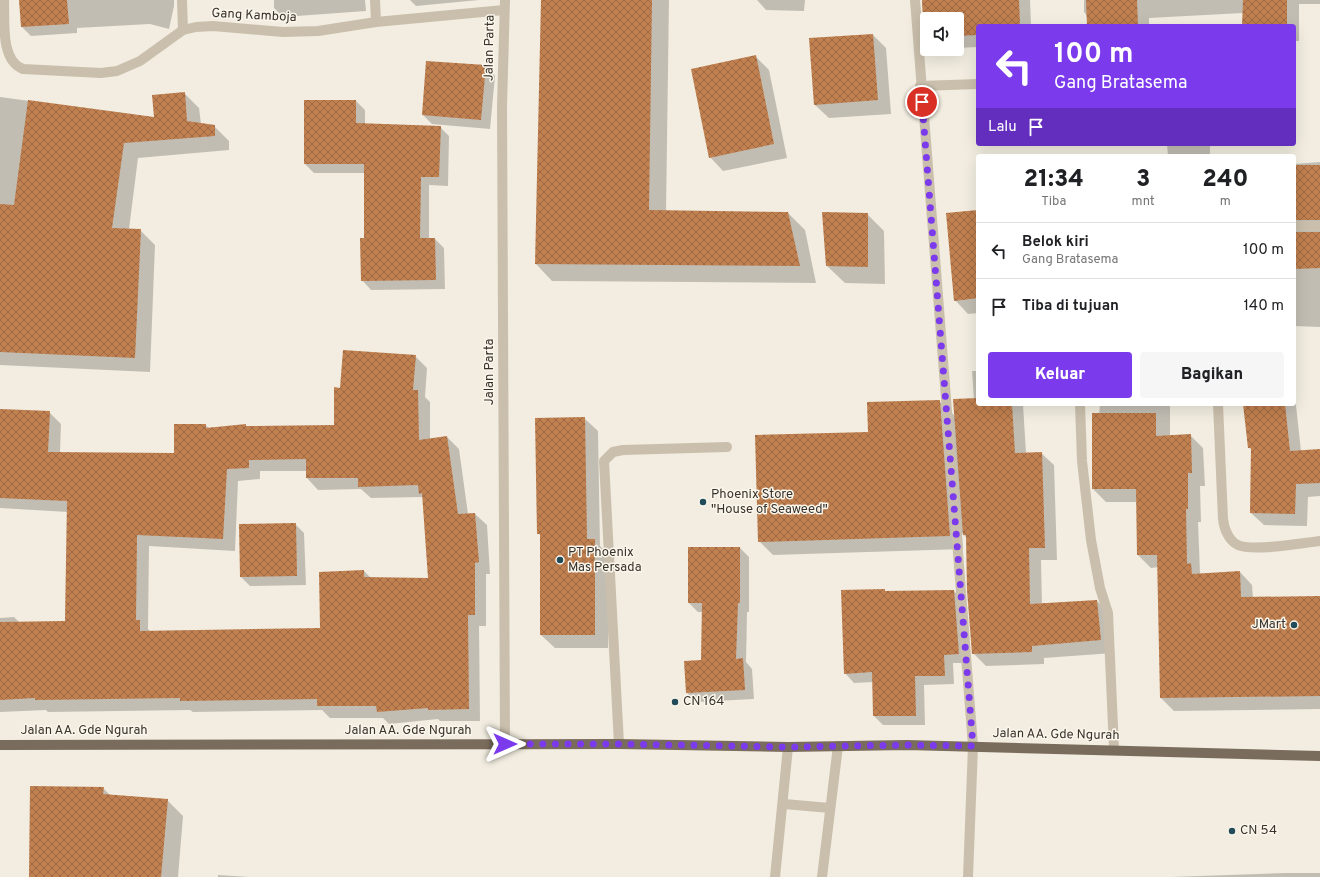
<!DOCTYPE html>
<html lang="id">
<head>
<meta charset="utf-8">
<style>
  :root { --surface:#fff; --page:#f6f6f6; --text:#202124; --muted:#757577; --line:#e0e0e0; --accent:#7c3aed }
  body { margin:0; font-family:Overpass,sans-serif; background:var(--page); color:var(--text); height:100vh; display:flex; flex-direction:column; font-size:15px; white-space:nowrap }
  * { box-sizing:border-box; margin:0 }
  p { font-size:13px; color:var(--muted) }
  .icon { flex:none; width:22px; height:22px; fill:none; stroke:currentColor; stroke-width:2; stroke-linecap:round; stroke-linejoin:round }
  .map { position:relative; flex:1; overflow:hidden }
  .details { position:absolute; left:976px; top:154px; width:320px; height:252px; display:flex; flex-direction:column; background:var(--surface); border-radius:4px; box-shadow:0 4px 16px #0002 }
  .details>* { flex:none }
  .top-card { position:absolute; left:976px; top:24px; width:320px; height:122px; border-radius:4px; box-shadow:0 4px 16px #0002; background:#7c3aed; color:#fff; overflow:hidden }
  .controls { position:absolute; left:920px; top:12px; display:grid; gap:8px }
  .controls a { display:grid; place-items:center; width:44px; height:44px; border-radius:4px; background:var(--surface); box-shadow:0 4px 16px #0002; font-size:20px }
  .pin { position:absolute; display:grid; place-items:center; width:34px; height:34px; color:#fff; margin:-17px; border:2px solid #fff; border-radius:50%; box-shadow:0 1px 4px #0007 }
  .me { position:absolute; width:44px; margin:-22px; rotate:90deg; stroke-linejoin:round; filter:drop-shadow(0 0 3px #0008) }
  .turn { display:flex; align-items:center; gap:14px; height:84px; padding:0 12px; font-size:18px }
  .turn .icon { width:52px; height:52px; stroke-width:2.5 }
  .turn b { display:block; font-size:28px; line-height:34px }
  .then { display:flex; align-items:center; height:38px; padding:0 12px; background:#0003; gap:8px; font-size:15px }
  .eta { display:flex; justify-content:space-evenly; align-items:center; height:68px; text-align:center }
  .eta b { font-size:24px; font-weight:800; line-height:28px }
  .button { display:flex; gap:8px; margin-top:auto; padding:8px 12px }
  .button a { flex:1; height:46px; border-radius:4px; background:var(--accent); color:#fff; font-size:16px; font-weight:800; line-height:46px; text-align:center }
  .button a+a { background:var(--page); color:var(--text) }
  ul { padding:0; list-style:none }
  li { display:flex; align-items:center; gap:12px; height:56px; padding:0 12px; border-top:1px solid var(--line) }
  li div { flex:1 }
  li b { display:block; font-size:15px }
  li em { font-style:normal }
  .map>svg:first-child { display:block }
  .shadow { fill:#0003; fill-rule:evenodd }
  .building { fill:url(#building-cross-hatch); fill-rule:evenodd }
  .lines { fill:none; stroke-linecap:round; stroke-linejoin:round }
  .service { stroke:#cabfac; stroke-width:10 }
  .minor { stroke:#cabfac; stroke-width:10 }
  .primary { stroke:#7a6c5c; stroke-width:10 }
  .route { stroke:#7c3aed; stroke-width:7; stroke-dasharray:0 12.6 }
  .poi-dot { fill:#214b59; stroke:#faf6ec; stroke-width:1.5 }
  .labels { text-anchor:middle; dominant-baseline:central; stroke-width:3; stroke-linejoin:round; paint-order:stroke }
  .street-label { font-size:13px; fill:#39322b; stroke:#faf6ec }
  .poi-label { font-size:13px; fill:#39322b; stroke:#faf6ec; text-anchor:start }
</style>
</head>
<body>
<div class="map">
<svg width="1320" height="877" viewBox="0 0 1320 877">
  <defs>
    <pattern id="building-cross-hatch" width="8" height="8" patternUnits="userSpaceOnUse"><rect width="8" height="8" fill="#c1804f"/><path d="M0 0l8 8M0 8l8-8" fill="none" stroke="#9e6942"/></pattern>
  </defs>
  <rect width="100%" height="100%" fill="#f2ede0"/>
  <!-- shadow -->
  <g class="shadow">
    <polygon points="20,0 174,0 174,6 169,29 150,24 77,28 77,33 31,36 22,27"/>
    <polygon points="274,0 365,0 366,11 283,17 274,8"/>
    <polygon points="410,0 479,0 416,6"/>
    <polygon points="542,0 669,0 666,212 788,213 805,230 816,283 552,281 536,264"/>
    <polygon points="757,0 805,0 804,11 766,10"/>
    <polygon points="922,0 1030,0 1031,26 978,26 978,47 957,48 957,19 927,19 927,38 925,36"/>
    <polygon points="1084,0 1320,0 1320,4 1299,4 1299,41 1294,41 1294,26 1243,26 1243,13 1149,18 1149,26 1088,26 1087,16 1084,12"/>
    <polygon points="873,35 886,48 891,114 829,118 815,105"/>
    <polygon points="755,56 769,70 787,158 723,171 710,157"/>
    <polygon points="486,66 495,76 490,129 432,124 423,115"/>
    <polygon points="184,93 199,108 201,124 214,126 229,141 229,150 138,158 129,229 140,230 155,245 150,372 0,365 0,97 155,118"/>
    <polygon points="356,101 365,110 365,125 440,127 449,136 448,186 429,185 429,239 435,239 444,248 445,289 371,290 362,280 365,239 365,173 314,173 305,164"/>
    <polygon points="1167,144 1210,144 1210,156 1168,156"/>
    <polygon points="1320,162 1320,327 1294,326 1294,164"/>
    <polygon points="978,211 978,313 968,314 955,300"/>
    <polygon points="867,214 884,231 885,284 845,283 827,266"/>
    <path d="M415,356l12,12 -2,29 5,5v38l17,-3 12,12 9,65h7l12,11 3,49h-4v52h-7l1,95h-40l-2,-2 -49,5 -6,-6h-53l-8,-8 -129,2 -3,-2 -142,2 -2,-2 -46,2v-94l14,-1 6,6 46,-1 2,-110 -68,-4v-98l49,2 12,12 -1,29 115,1 30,-29 4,3 126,-2 6,-37zM260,471h47v7l11,12 43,-1 10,9 52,-1 6,82 -58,-1 -7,-7 -43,58 -171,2 -2,-2 1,-83 86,5 3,-70 22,-2z"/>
    <polygon points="972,371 978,371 978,404 1023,404 1026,453 1041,453 1054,465 1057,560 1041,560 1042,605 1097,601 1109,613 1113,653 1044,658 1044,664 986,666 973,653 967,538 962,533 963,549 773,555 759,541 869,433 939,401 955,416 974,399"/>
    <polygon points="1294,387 1301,451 1320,450 1320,496 1308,497 1307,526 1264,525 1251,513 1252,450 1248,447 1245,408 1242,404 1294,404"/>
    <polygon points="1100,404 1170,404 1170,436 1190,435 1203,448 1205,486 1200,486 1201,522 1198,522 1200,573 1201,574 1240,572 1252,585 1253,598 1320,597 1320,709 1174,711 1161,698 1159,567 1151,568 1138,555 1137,502 1106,502 1093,489"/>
    <polygon points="584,418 598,431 600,546 608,554 608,648 555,648 541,635 541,536 538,533"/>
    <polygon points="295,524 304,533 306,585 250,586 241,577"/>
    <polygon points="740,548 749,557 749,612 747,612 746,662 752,669 754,699 696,702 687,693 702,661 703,612 698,612 689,603"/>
    <polygon points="884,590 886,592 954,591 963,601 968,663 953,663 954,684 924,685 925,725 883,725 874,716 873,682 854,683 845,673"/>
    <polygon points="103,788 110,795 167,800 183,816 178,877 30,877"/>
    <polygon points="1284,873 1320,873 1320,877 1171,877"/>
    <polygon points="218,875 249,877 218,877"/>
  </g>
  <!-- building -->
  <g class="building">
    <polygon points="19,0 67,0 69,24 21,27"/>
    <polygon points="541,0 652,0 649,210 788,212 800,266 535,264"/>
    <polygon points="922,0 1019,0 1020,26 978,26 978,35 957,36 957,19 927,19 927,37 924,37"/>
    <polygon points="1086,0 1137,0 1138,26 1087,26"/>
    <polygon points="1243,0 1287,0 1287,26 1242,26"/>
    <polygon points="873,34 878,100 814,105 809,38"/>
    <polygon points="756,55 774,144 709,158 691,69"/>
    <polygon points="426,61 486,65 481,120 422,115"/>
    <polygon points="185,92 187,121 215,125 215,136 124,143 112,228 141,229 135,358 0,352 0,204 14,205 28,100 154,117 152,95"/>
    <polygon points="304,100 356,100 356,123 441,126 439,177 421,177 420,238 435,238 436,280 361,281 360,238 364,238 364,164 304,164"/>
    <rect x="1294" y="165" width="26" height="55"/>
    <polygon points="978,210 978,298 954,301 946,213"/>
    <polygon points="822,212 868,213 868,267 826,266"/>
    <polygon points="1294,232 1320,232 1320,268 1294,269"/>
    <path d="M343,350l73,5 -3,35h5l1,50 28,-4 11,78 17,-1 4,49 -4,1v52h-7l1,94 -41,1v-2l-51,4 -1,-6h-59v-7l-137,2v-3l-145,2v-2l-35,2v-78l65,-1 2,-120 -67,-3v-89l50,2 -2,41 126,1v-29h32v4l40,-4v2l88,-1v-38l6,1zM306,459v19h52v9l60,-2 1,9 3,-1 6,85 -64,-1v-7l-45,2 1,56 -180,3v-11h-4l1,-85 86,4 4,-70 22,-1v-8z"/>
    <polygon points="978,398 978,404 1012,404 1015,453 1042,452 1045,548 1029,548 1030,604 1097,600 1101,640 1032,646 1032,652 972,654 967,590 966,535 963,535 953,399"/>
    <polygon points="940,400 950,536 758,542 755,435 868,432 867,402"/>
    <polygon points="1243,404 1285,404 1290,451 1320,449 1320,483 1296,484 1295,514 1250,513 1251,448 1248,448"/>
    <polygon points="1092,413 1156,413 1156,436 1191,434 1192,473 1188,473 1188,509 1186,509 1187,564 1191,563 1192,574 1240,571 1241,597 1320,596 1320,696 1160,698 1157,555 1137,555 1136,489 1092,489"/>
    <polygon points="585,417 587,539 595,539 595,635 540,635 540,534 537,534 535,418"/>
    <polygon points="296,523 297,576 240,577 239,524"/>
    <polygon points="688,547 740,547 740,603 738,603 736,659 743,658 745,690 686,693 684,661 701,660 702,603 688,603"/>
    <polygon points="885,589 885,591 954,590 959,654 944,655 945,676 915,676 916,716 873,716 872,672 844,674 841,590"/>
    <polygon points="30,786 104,787 103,794 168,799 161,877 29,877"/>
  </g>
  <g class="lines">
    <!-- service -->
    <g class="service">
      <polyline points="1080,404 1082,461 1091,540 1100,588 1108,613 1114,749"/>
      <polyline points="619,744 604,461 613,452 623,450 727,447"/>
      <polyline points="784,804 830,808"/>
      <polyline points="775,877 788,747"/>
      <polyline points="822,877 838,746"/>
    </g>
    <!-- minor -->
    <g class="minor">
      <path d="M4,0c1,22 -4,60 19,69l78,4 16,-2 23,-10 43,-31 13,-3 17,-1 70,6 35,-1 58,-9 128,-12"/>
      <polyline points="182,0 183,30"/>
      <polyline points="375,0 376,22"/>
      <polyline points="915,0 973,746 968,877"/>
      <polyline points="920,86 978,84"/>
      <polyline points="1294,226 1320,226"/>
      <path d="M1218,404l5,115c1,10 6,22 15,26 15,7 64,-2 82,-4"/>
      <polyline points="505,745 502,106 505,0"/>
    </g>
    <!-- primary -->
    <polyline class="primary" points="0,745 619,744 788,747 907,745 1320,756"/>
  </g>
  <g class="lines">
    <!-- route -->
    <polyline class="route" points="505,744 619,744 788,747 907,745 973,746 922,102"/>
  </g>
  <!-- markers -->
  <g class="poi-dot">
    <circle cx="703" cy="502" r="4"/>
    <circle cx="560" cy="560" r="4"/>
    <circle cx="1294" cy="625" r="4"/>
    <circle cx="675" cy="702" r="4"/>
    <circle cx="1232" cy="831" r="4"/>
  </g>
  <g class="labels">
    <!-- street labels -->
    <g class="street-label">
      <text transform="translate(254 16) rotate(3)">Gang Kamboja</text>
      <text transform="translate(490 48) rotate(-89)">Jalan Parta</text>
      <text transform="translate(490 372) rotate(-90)">Jalan Parta</text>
      <text x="84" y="731">Jalan AA. Gde Ngurah</text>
      <text x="408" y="731">Jalan AA. Gde Ngurah</text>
      <text transform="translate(1056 735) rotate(1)">Jalan AA. Gde Ngurah</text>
    </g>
    <!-- poi labels -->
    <g class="poi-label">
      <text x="711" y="495">Phoenix Store<tspan x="711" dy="15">"House of Seaweed"</tspan></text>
      <text x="568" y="553">PT Phoenix<tspan x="568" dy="15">Mas Persada</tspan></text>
      <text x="1286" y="625" text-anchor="end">JMart</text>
      <text x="683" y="702">CN 164</text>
      <text x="1240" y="831">CN 54</text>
    </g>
  </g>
</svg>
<div class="controls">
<a><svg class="icon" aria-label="sound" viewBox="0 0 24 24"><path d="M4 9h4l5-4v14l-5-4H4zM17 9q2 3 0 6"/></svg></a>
</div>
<div class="pin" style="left:922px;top:102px;background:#d93025"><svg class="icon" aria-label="arrive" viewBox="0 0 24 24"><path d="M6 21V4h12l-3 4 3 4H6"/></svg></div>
<svg class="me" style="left:505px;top:744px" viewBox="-20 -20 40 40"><path d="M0-17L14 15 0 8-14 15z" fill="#7c3aed" stroke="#fff" stroke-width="4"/></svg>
<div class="top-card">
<div class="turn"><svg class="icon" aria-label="left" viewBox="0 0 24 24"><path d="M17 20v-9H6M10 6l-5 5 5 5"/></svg><div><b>100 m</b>Gang Bratasema</div></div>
<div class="then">Lalu<svg class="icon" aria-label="arrive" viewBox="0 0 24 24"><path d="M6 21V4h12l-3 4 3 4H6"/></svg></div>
</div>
<section class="details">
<div class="eta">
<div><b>21:34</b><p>Tiba</p></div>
<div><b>3</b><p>mnt</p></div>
<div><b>240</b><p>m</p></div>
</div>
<ul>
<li><svg class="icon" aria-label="left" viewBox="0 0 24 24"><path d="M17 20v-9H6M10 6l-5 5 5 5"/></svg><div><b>Belok kiri</b><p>Gang Bratasema</p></div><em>100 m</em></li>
<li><svg class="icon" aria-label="arrive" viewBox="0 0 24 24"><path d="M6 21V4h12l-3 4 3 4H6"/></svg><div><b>Tiba di tujuan</b></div><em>140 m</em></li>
</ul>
<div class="button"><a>Keluar</a><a>Bagikan</a></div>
</section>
</div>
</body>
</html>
